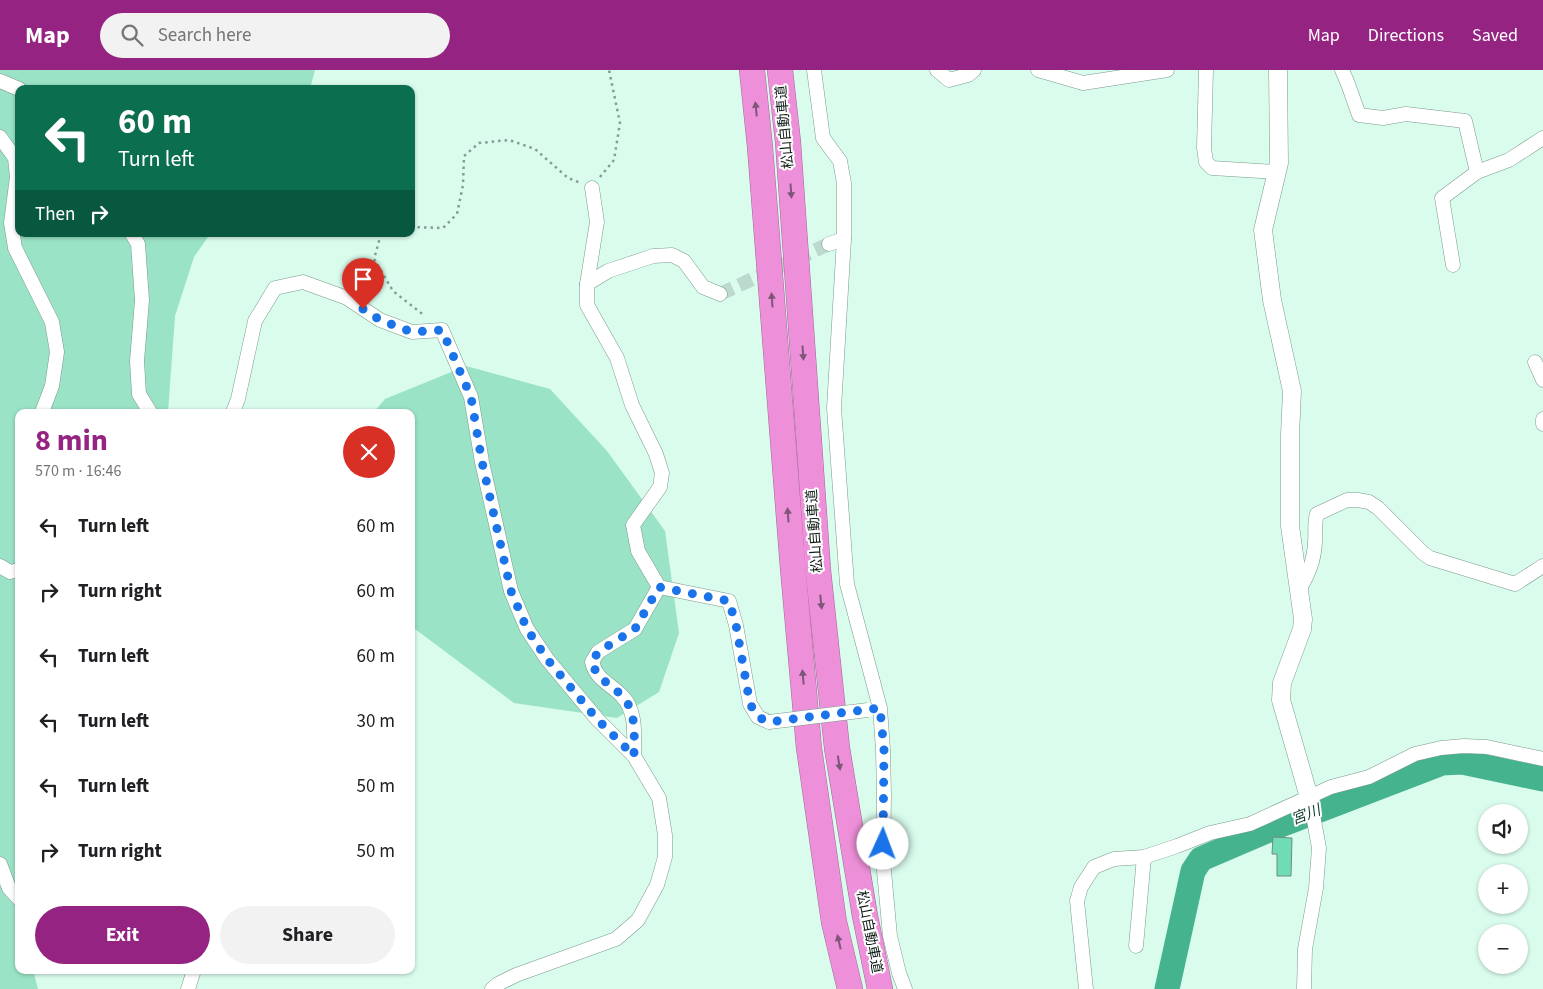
<!DOCTYPE html>
<html lang="en">
<head>
<meta charset="utf-8">
<style>
  :root { --surface:#fff; --page:#f2f2f2; --text:#202124; --muted:#757577; --accent:#952382 }
  body { margin:0; font-family:"Source Sans 3","Noto Sans JP",sans-serif; background:var(--page); color:var(--text); height:100vh; display:flex; flex-direction:column; font-size:19px; white-space:nowrap }
  * { box-sizing:border-box; margin:0 }
  p { font-size:16px; color:var(--muted) }
  .icon { flex:none; width:28px; height:28px; fill:none; stroke:currentColor; stroke-width:2; stroke-linecap:round; stroke-linejoin:round }
  .map { position:relative; flex:1; overflow:hidden }
  .sheet { position:absolute; left:15px; top:339px; width:400px; height:565px; display:flex; flex-direction:column; background:var(--surface); border-radius:10px; box-shadow:0 1px 4px #0004 }
  .sheet>* { flex:none }
  .top-card { position:absolute; left:15px; top:15px; width:400px; height:152px; border-radius:10px; box-shadow:0 1px 4px #0004; background:#0b6e4f; color:#fff; overflow:hidden }
  .controls { position:absolute; left:1478px; top:734px; display:grid; gap:10px }
  .controls a { display:grid; place-items:center; width:50px; height:50px; border-radius:50%; background:var(--surface); box-shadow:0 1px 4px #0004; font-size:25px }
  .pin { position:absolute; display:grid; place-items:center; width:42px; height:42px; color:#fff; margin:-51px -21px; border-radius:50% 50% 50% 0; rotate:-45deg; box-shadow:0 0 5px #0007 }
  .pin .icon { rotate:45deg }
  .me { position:absolute; width:55px; margin:-28px; rotate:2deg; stroke-linejoin:round; filter:drop-shadow(0 0 4px #0008) }
  .turn { display:flex; align-items:center; gap:18px; height:105px; padding:0 20px; font-size:22px }
  .turn .icon { width:65px; height:65px; stroke-width:2.5 }
  .turn b { display:block; font-size:35px; line-height:42px }
  .then { display:flex; align-items:center; height:48px; padding:0 20px; background:#0003; gap:10px; font-size:19px }
  .round { display:grid; place-items:center; flex:none; width:52px; height:52px; border-radius:26px; background:var(--page) }
  .overview { display:flex; align-items:center; justify-content:space-between; height:85px; padding:0 20px }
  h1 { font-size:30px; font-weight:700; line-height:38px; color:var(--accent) }
  .cta { display:flex; gap:10px; margin-top:auto; padding:10px 20px }
  .cta a { flex:1; height:58px; border-radius:30px; background:var(--accent); color:#fff; font-size:20px; font-weight:700; line-height:58px; text-align:center }
  .cta a+a { background:var(--page); color:var(--text) }
  ul { padding:0; list-style:none }
  li { display:flex; align-items:center; gap:15px; height:65px; padding:0 20px }
  li div { flex:1 }
  li b { display:block; font-size:19px }
  li em { font-style:normal }
  header { display:flex; align-items:center; gap:30px; box-sizing:border-box; height:70px; padding:0 25px; background:var(--accent); color:#fff }
  header strong { font-size:24px }
  nav { display:flex; gap:28px; margin-inline-start:auto; font-size:18px }
  .search { width:350px; height:45px; background:var(--page); display:flex; align-items:center; gap:12px; box-sizing:border-box; padding:0 18px; border-radius:28px; color:var(--muted); font-size:19px }
  .map>svg:first-child { display:block }
  .green { fill:#9ae3c6 }
  .lines { fill:none; stroke-linecap:round; stroke-linejoin:round }
  .river { stroke:#45b38e; stroke-width:25 }
  .building { fill:#70dcb5; stroke:#6c8d7f }
  .minor-tunnel { stroke:#bbdacd; stroke-width:14; stroke-dasharray:14 7; stroke-linecap:butt }
  .minor-casing { stroke:#799a8c; stroke-width:15 }
  .tertiary-casing { stroke:#799a8c; stroke-width:19 }
  .motorway-casing { stroke:#a06795; stroke-width:26 }
  .path { stroke:#849d92; stroke-width:2.5; stroke-dasharray:2.5 4; stroke-linecap:butt }
  .minor { stroke:#fff; stroke-width:14 }
  .tertiary { stroke:#fff; stroke-width:18 }
  .motorway { stroke:#ee90d9; stroke-width:25 }
  .minor-bridge-casing { stroke:#799a8c; stroke-width:15; stroke-linecap:butt }
  .minor-bridge { stroke:#fff; stroke-width:14 }
  .oneway { fill:#7e5678 }
  .route { stroke:#1a73e8; stroke-width:9; stroke-dasharray:0 16.2 }
  .labels { text-anchor:middle; dominant-baseline:central; stroke-width:4; stroke-linejoin:round; paint-order:stroke }
  .street-label { font-size:14px; fill:#0f1c17; stroke:#fff }
  .water-label { font-size:15px; font-style:italic; fill:#0d3e2e; stroke:#fff }
</style>
</head>
<body>
<header>
<strong>Map</strong>
<div class="search"><svg class="icon" aria-label="search" viewBox="0 0 24 24"><circle cx="10" cy="10" r="6"/><path d="M15 15l6 6"/></svg>Search here</div>
<nav><a>Map</a><a>Directions</a><a>Saved</a></nav>
</header>
<div class="map">
<svg width="1543" height="919" viewBox="0 0 1543 919">
  <rect width="100%" height="100%" fill="#d9fced"/>
  <!-- green -->
  <g class="green">
    <polygon points="0,0 315,0 310,19 19,19 19,164 210,164 194,187 175,246 168,342 19,342 19,900 33,900 38,919 0,919"/>
    <polygon points="466,296 550,319 607,381 665,461 679,563 659,622 617,648 514,633 411,556 411,342 374,342 385,329"/>
  </g>
  <g class="lines">
    <!-- river -->
    <polyline class="river" points="1167,919 1193,801 1201,789 1283,754 1442,693 1462,692 1543,709"/>
  </g>
  <!-- building -->
  <polygon class="building" points="1273,767 1292,768 1291,806 1277,806 1277,784 1272,784"/>
  <g class="lines">
    <!-- minor-tunnel -->
    <polyline class="minor-tunnel" points="720,224 829,174"/>
    <defs>
      <g id="minor">
        <polyline points="814,0 823,68 840,91 844,113 844,169 834,338 847,514 880,638 883,680 884,726 883,790 890,866 899,903 905,919"/>
        <polyline points="937,0 949,10 968,5 974,0"/>
        <polyline points="1038,0 1083,13 1167,0"/>
        <polyline points="1206,0 1204,78 1206,92 1212,98 1277,102"/>
        <polyline points="1342,0 1348,14 1359,45 1383,48 1406,44 1465,51 1477,102"/>
        <polyline points="0,11 19,19"/>
        <polyline points="0,67 15,88 17,107 11,153 15,178 52,252 57,282 52,316 42,342"/>
        <polyline points="592,118 597,152 587,214 587,235 617,288 632,335 656,384 662,403 660,417 633,455 638,481 659,517 729,531 736,555 750,634 758,647 769,652"/>
        <polyline points="132,164 138,174 142,230 137,291 139,324 150,342"/>
        <polyline points="829,174 844,169"/>
        <polyline points="1453,195 1442,128 1477,102 1509,90 1543,68"/>
        <polyline points="587,214 608,201 653,186 672,185 684,191 703,217 720,224"/>
        <polyline points="1535,292 1543,310"/>
        <polyline points="233,342 238,329 255,251 275,218 303,212 347,228 380,250 412,262 442,260 471,327 482,392 511,521 527,559 547,589 597,649 634,686 659,728 665,765 665,787 657,815 638,850 616,869 516,905 498,914 492,919"/>
        <polyline points="1543,349 1543,354"/>
        <polyline points="0,496 10,502 19,500"/>
        <path d="M1299,520c10,-17 15,-29 16,-48 1,-10 -1,-19 2,-28l30,-14h11l11,2 9,6 45,45 7,5 85,26 28,-18"/>
        <path d="M634,686c0,-20 3,-45 -12,-60 -12,-13 -25,-15 -30,-34l6,-10 37,-23 24,-42"/>
        <polyline points="0,794 9,818 19,829"/>
        <polyline points="1136,876 1144,787"/>
        <polyline points="188,919 194,900"/>
        <polyline points="1086,919 1077,831 1081,817 1094,797 1114,789 1144,787 1177,776 1210,763 1250,754 1331,717 1369,707 1415,684 1441,678 1464,676 1487,677 1543,689"/>
        <polyline points="1304,919 1305,879 1316,818 1319,778 1311,734"/>
      </g>
      <polyline id="tertiary" points="1278,0 1279,93 1263,160 1272,230 1292,321 1290,365 1290,456 1303,549 1302,559 1282,613 1281,630 1311,734"/>
      <g id="motorway">
        <polyline points="752,0 760,77 793,499 809,678 834,852 850,919"/>
        <polyline points="780,0 788,72 818,500 837,678 865,846 880,919"/>
      </g>
    </defs>
    <!-- minor casing -->
    <use href="#minor" class="minor-casing"/>
    <!-- tertiary casing -->
    <use href="#tertiary" class="tertiary-casing"/>
    <!-- motorway casing -->
    <use href="#motorway" class="motorway-casing"/>
    <!-- path -->
    <g class="path">
      <polyline points="600,107 614,90 620,53 609,0"/>
      <polyline points="411,157 443,158 457,144 463,115 464,86 479,73 509,70 535,79 568,108 581,113"/>
      <polyline points="381,164 374,189 393,221 425,246"/>
    </g>
    <!-- minor -->
    <use href="#minor" class="minor"/>
    <!-- tertiary -->
    <use href="#tertiary" class="tertiary"/>
    <!-- motorway -->
    <use href="#motorway" class="motorway"/>
    <defs>
      <polyline id="minor-bridge" points="769,652 868,640"/>
    </defs>
    <!-- minor-bridge casing -->
    <use href="#minor-bridge" class="minor-bridge-casing"/>
    <!-- minor-bridge -->
    <use href="#minor-bridge" class="minor-bridge"/>
  </g>
  <!-- one-way arrows -->
  <defs><path id="oneway-solid" d="M-6-.8H1V-3.2L6.5 0L1 3.2V.8H-6Z" transform="scale(1.25)"/></defs>
  <g class="oneway">
    <use href="#oneway-solid" transform="translate(756 39) rotate(-96)"/>
    <use href="#oneway-solid" transform="translate(791 121) rotate(86)"/>
    <use href="#oneway-solid" transform="translate(772 230) rotate(-94)"/>
    <use href="#oneway-solid" transform="translate(803 283) rotate(86)"/>
    <use href="#oneway-solid" transform="translate(788 445) rotate(-94)"/>
    <use href="#oneway-solid" transform="translate(821 532) rotate(84)"/>
    <use href="#oneway-solid" transform="translate(803 607) rotate(-95)"/>
    <use href="#oneway-solid" transform="translate(839 693) rotate(81)"/>
    <use href="#oneway-solid" transform="translate(839 872) rotate(-103)"/>
  </g>
  <g class="lines">
    <!-- route -->
    <path class="route" d="M363,239l17,11 32,12 30,-2 29,67 11,65 29,129 16,38 20,30 50,60 37,37c0,-20 3,-45 -12,-60 -12,-13 -25,-16 -30,-34l6,-10 37,-23 24,-42 70,14 7,24 14,79 8,13 11,5 111,-14 4,42 -1,94"/>
  </g>
  <g class="labels">
    <!-- street labels -->
    <g class="street-label">
      <text transform="translate(785 57) rotate(-95)">松山自動車道</text>
      <text transform="translate(815 461) rotate(-94)">松山自動車道</text>
      <text transform="translate(869 862) rotate(79)">松山自動車道</text>
    </g>
    <!-- water labels -->
    <g class="water-label">
      <text transform="translate(1306 745) rotate(-21)">宮川</text>
    </g>
  </g>
</svg>
<div class="controls">
<a><svg class="icon" aria-label="sound" viewBox="0 0 24 24"><path d="M4 9h4l5-4v14l-5-4H4zM17 9q2 3 0 6"/></svg></a>
<a>+</a>
<a>−</a>
</div>
<div class="pin" style="left:363px;top:239px;background:#d93025"><svg class="icon" aria-label="arrive" viewBox="0 0 24 24"><path d="M6 21V4h12l-3 4 3 4H6"/></svg></div>
<svg class="me" style="left:883px;top:774px" viewBox="-20 -20 40 40"><circle r="19" fill="#fff"/><path d="M0-13L10 11 0 6-10 11z" fill="#1a73e8"/></svg>
<div class="top-card">
<div class="turn"><svg class="icon" aria-label="left" viewBox="0 0 24 24"><path d="M17 20v-9H6M10 6l-5 5 5 5"/></svg><div><b>60 m</b>Turn left</div></div>
<div class="then">Then<svg class="icon" aria-label="right" viewBox="0 0 24 24"><path d="M7 20v-9h11M14 6l5 5-5 5"/></svg></div>
</div>
<section class="sheet">
<div class="overview"><div><h1>8 min</h1><p>570 m · 16:46</p></div><a class="round" style="background:#d93025;color:#fff"><svg class="icon" aria-label="close" viewBox="0 0 24 24"><path d="M6 6l12 12M18 6L6 18"/></svg></a></div>
<ul>
<li><svg class="icon" aria-label="left" viewBox="0 0 24 24"><path d="M17 20v-9H6M10 6l-5 5 5 5"/></svg><div><b>Turn left</b></div><em>60 m</em></li>
<li><svg class="icon" aria-label="right" viewBox="0 0 24 24"><path d="M7 20v-9h11M14 6l5 5-5 5"/></svg><div><b>Turn right</b></div><em>60 m</em></li>
<li><svg class="icon" aria-label="left" viewBox="0 0 24 24"><path d="M17 20v-9H6M10 6l-5 5 5 5"/></svg><div><b>Turn left</b></div><em>60 m</em></li>
<li><svg class="icon" aria-label="left" viewBox="0 0 24 24"><path d="M17 20v-9H6M10 6l-5 5 5 5"/></svg><div><b>Turn left</b></div><em>30 m</em></li>
<li><svg class="icon" aria-label="left" viewBox="0 0 24 24"><path d="M17 20v-9H6M10 6l-5 5 5 5"/></svg><div><b>Turn left</b></div><em>50 m</em></li>
<li><svg class="icon" aria-label="right" viewBox="0 0 24 24"><path d="M7 20v-9h11M14 6l5 5-5 5"/></svg><div><b>Turn right</b></div><em>50 m</em></li>
</ul>
<div class="cta"><a>Exit</a><a>Share</a></div>
</section>
</div>
</body>
</html>
